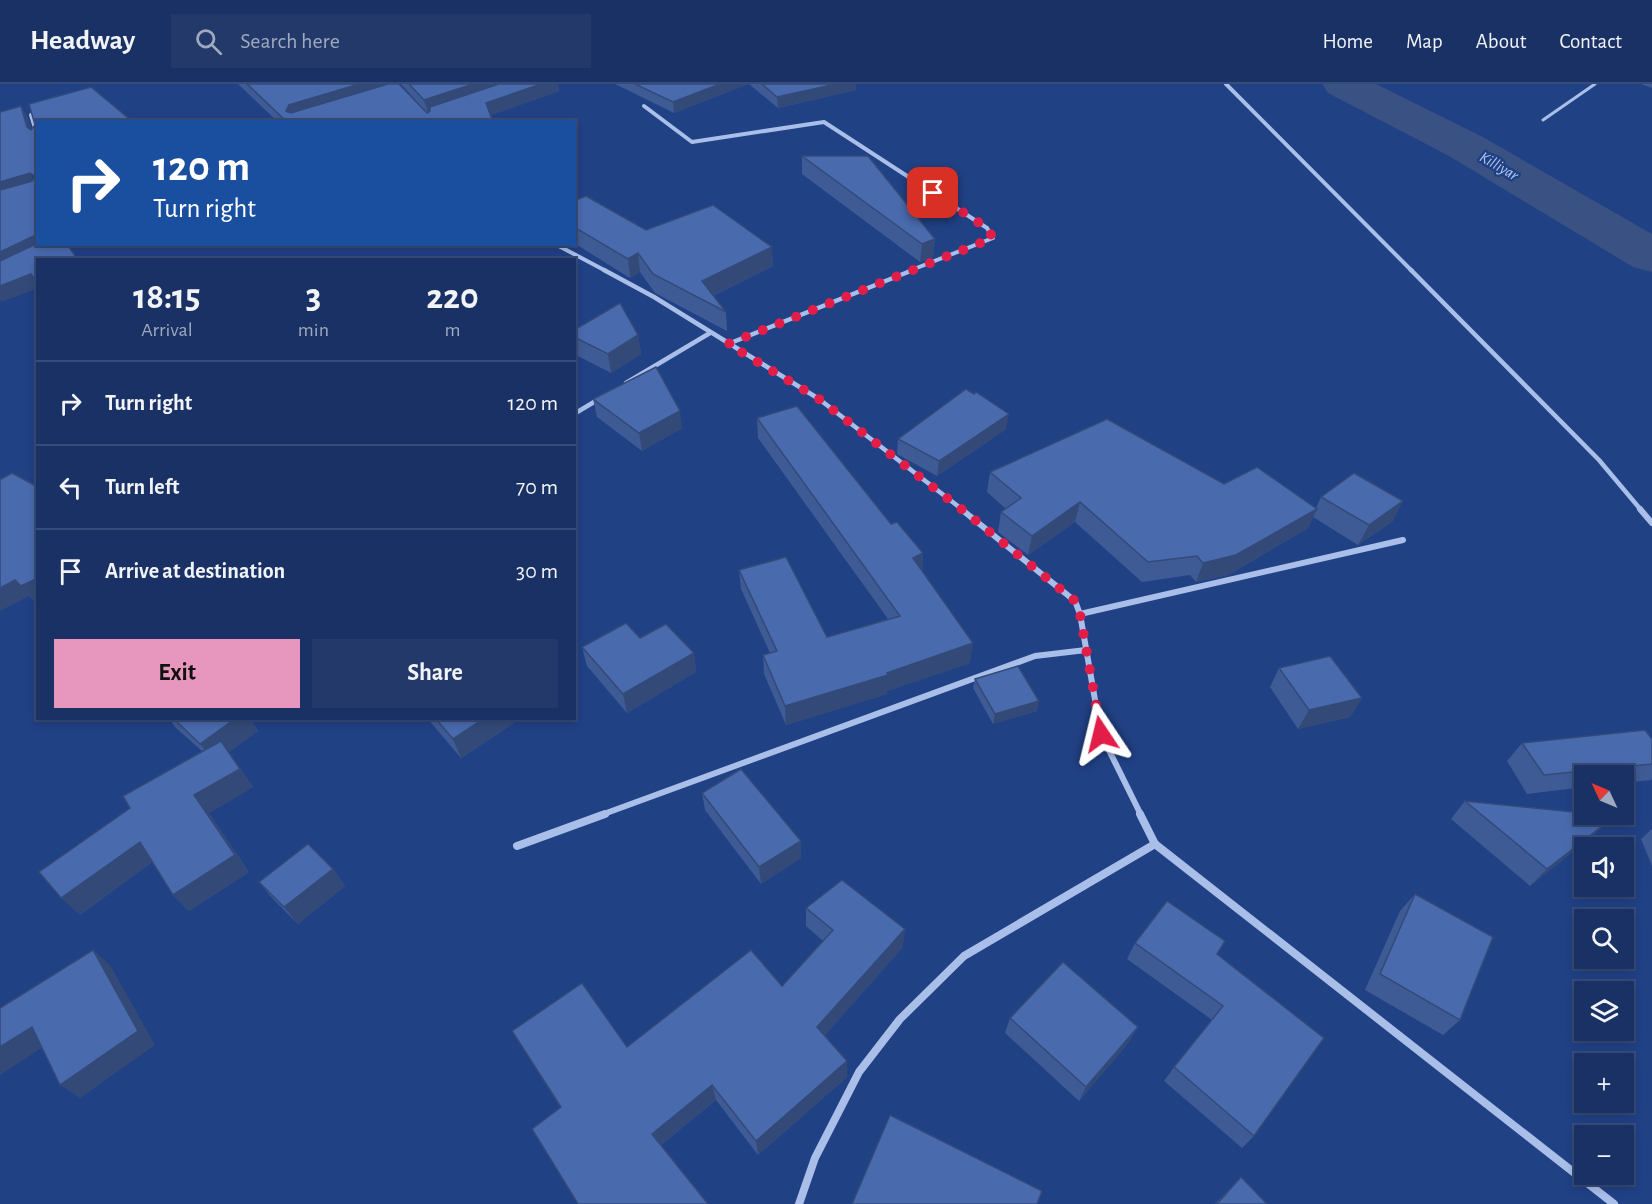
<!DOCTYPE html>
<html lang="en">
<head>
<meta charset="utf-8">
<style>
  :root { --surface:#193164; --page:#22396a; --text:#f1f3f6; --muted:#9fa9bf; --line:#374c78; --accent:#e797bd }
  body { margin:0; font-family:"Alegreya Sans",sans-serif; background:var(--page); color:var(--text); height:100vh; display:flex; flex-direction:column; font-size:22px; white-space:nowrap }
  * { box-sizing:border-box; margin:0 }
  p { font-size:20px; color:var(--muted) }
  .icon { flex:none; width:33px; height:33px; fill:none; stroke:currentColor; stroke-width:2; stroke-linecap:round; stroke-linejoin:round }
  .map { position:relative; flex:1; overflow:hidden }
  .sheet { position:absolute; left:36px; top:174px; width:540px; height:462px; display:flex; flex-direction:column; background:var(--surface); border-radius:0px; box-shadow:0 3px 9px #0003,0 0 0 2px var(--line) }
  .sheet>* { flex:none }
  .banner { position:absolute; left:36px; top:36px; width:540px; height:126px; border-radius:0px; box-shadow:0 3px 9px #0003,0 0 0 2px var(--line); background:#1a4fa0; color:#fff; overflow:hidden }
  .needle { width:39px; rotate:314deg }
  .controls { position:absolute; left:1574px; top:681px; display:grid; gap:12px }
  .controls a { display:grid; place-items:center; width:60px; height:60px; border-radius:0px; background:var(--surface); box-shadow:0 3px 9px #0003,0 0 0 2px var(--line); font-size:30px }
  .pin { position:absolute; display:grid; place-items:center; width:51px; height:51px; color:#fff; margin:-26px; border-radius:12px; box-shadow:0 3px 9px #0006 }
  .me { position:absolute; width:66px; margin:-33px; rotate:350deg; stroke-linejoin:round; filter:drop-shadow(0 0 4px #0008) }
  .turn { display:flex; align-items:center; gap:21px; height:126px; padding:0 18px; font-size:27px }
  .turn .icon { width:78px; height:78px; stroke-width:2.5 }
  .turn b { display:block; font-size:42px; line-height:51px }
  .eta { display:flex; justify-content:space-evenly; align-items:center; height:102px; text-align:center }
  .eta b { font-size:36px; font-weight:700; line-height:42px }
  .button { display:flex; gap:12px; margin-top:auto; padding:12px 18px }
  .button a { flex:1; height:69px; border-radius:0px; background:var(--accent); color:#111; font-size:24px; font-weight:700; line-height:69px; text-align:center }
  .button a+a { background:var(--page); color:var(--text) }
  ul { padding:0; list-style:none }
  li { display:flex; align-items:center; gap:18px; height:84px; padding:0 18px; border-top:2px solid var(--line) }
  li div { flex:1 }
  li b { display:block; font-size:22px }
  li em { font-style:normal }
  header { display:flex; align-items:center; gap:36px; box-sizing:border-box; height:84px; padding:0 30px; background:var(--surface); border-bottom:2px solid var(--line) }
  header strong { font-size:28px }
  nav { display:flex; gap:33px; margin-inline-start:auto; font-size:21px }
  .search { width:420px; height:54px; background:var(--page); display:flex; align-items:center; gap:15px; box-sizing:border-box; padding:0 21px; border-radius:0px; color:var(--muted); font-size:22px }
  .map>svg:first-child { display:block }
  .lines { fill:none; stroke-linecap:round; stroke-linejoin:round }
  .river { fill:#395183; fill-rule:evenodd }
  .service { stroke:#a9bfe9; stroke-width:3 }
  .minor-far3 { stroke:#a9bfe9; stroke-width:4 }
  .minor-far2 { stroke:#a9bfe9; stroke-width:4.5 }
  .minor-far1 { stroke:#a9bfe9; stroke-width:6 }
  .minor { stroke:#a9bfe9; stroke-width:8 }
  .wall { fill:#3f5b95 }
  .shaded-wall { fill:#334a79 }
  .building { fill:#496aad; stroke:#334a79; stroke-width:1.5 }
  .route { stroke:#e11d48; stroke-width:10; stroke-dasharray:0 18 }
  .labels { text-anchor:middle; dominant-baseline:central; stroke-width:5; stroke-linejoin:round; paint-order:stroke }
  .far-water-label { font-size:16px; font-style:italic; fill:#b5c9f1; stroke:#214185 }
</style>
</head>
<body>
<header>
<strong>Headway</strong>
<div class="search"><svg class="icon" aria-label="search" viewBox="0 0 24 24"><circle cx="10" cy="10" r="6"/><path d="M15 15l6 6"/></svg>Search here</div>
<nav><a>Home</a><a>Map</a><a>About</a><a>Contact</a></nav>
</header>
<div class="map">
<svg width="1652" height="1120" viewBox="0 0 1652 1120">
  <rect width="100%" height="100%" fill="#214185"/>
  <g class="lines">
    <!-- river -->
    <polygon class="river" points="1322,0 1376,0 1481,52 1652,150 1652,188 1633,183 1449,72 1328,9"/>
    <!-- service -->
    <polyline class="service" points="1543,36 1595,0"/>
    <!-- minor-far3 -->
    <g class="minor-far3">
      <polyline points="1226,0 1412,187"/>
      <polyline points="644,22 692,58 824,38 987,144 993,154 909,187"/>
      <polyline points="31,31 38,54"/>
      <polyline points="555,160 606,187"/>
    </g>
    <!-- minor-far2 -->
    <g class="minor-far2">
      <polyline points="604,186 654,213 819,315 963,426"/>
      <polyline points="1411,186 1599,376 1641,426"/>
      <polyline points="728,260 913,186"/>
      <polyline points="626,299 710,249"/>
      <polyline points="574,330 599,315"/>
    </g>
    <!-- minor-far1 -->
    <g class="minor-far1">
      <polyline points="961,425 1075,517 1080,530 1101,650 1141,731"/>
      <polyline points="1640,425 1652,439"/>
      <polyline points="1080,530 1403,456"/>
      <polyline points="601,731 1035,572 1086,566"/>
    </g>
    <!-- minor -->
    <g class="minor">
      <polyline points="1155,760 1614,1120"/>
      <polyline points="517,762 605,730"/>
      <polyline points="799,1120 815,1074 859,988 900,935 964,872 1155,760 1140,730"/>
    </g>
  </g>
  <!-- wall -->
  <g class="wall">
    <polygon points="238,0 399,0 427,29 401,0 558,0 559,7 491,31 493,38 278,38"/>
    <polygon points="615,0 748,0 674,29"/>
    <polygon points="749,0 856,0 856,6 778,24"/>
    <polygon points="1641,0 1652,0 1652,4"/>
    <polygon points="802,72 935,155 933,173 920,178 802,90"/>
    <polygon points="574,117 646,146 773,182 713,212 726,228 727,247 655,209 640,188 630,194 574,159"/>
    <polygon points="574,246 638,251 641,270 611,289 574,270"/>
    <polygon points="593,315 682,344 642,367 597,333"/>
    <polygon points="757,334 891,440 923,469 922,486 970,579 887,607 887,610 786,641 764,590 763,571 770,569 741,505 739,486 827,553 888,535 758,354"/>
    <polygon points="1006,345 937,392 897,370 898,355"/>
    <polygon points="990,388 1224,400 1316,424 1321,413 1393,437 1358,461 1313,433 1308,444 1228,491 1196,498 1190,491 1142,498 1075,438 1028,471 998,448 1001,428 1006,425 987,408"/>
    <polygon points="640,554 694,569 696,588 627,629 587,582 582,563"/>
    <polygon points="1279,584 1362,614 1350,633 1298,645 1270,603"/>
    <polygon points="975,595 1037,627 993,640 973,604"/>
    <polygon points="169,634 250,634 258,647 229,668 253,703 209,729 249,788 189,827 173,811 152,778 80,831 130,724 202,667 175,643"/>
    <polygon points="427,634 512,634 514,639 461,674"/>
    <polygon points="1652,655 1652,695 1651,696 1623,699 1623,692 1584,692 1584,703 1527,710 1507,677 1522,659"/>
    <polygon points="702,709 801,774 761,800 705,726"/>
    <polygon points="1465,717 1595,750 1530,802 1451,735"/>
    <polygon points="1652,745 1652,782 1641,755"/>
    <polygon points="333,785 345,802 298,840 273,815 259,798"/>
    <polygon points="1415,810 1460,936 1443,951 1365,906 1400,827"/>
    <polygon points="806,824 903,863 825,951 847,993 758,1071 716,1016 661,1061 560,1023 512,947 627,963 782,902 823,857 806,842"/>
    <polygon points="1225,857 1217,870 1254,1052 1242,1064 1164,997 1174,983 1212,936 1127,875 1135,859"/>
    <polygon points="1010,934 1138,943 1129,958 1079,1017 1005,949"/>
    <polygon points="1241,1093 1267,1120 1215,1120"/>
  </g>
  <!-- shaded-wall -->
  <g class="shaded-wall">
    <polygon points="359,0 393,0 294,34 286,27 289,21"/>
    <polygon points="473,0 515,0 428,29 424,16"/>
    <polygon points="541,0 558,0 559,7 489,32 486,19"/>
    <polygon points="720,0 748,0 674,29 673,18"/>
    <polygon points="836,0 856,0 856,6 778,24 777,13"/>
    <polygon points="21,22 28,34 34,55 27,43"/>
    <polygon points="30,89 37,102 0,113 0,98"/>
    <polygon points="38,150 38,160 0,185 0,168"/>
    <polygon points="935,155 933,173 920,178 922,160"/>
    <polygon points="772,163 773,182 704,216 702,197"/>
    <polygon points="638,169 640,188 630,194 628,175"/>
    <polygon points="31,190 38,201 38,204 1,218 0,215 0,202"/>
    <polygon points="638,251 641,270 611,289 608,270"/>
    <polygon points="680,327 682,344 642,367 639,349"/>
    <polygon points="1009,330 1006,345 937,392 939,377"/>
    <polygon points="1403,417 1393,437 1358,461 1369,441"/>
    <polygon points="1080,418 1075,438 1028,471 1032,452"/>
    <polygon points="1317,425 1308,444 1228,491 1196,498 1203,479"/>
    <polygon points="923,469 922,489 913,474"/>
    <polygon points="38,494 38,516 34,518 29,512 0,527 0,504 15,496"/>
    <polygon points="973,559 970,579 887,607 887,610 786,641 785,622"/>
    <polygon points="694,569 696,588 627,629 623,610"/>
    <polygon points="1362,614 1350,633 1298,645 1309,626"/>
    <polygon points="1039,617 1037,627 993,640 995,630"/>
    <polygon points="236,634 250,634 258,647 229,668 253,703 209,729 249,788 189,827 173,811 194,711 214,678 200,660"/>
    <polygon points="485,634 512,634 514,639 461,674 453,655"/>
    <polygon points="1614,733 1595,750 1530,802 1547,785"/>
    <polygon points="801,757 801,774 761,800 759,783"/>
    <polygon points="140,758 156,775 80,831 61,814"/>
    <polygon points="333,785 345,802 298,840 284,823"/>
    <polygon points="905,845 903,863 818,959 817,943"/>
    <polygon points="93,866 110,881 155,961 80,1014 60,1001"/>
    <polygon points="32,943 52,957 0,991 0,963"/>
    <polygon points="1138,943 1129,958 1079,1017 1086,1003"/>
    <polygon points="847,977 847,993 758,1071 756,1057"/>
    <polygon points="712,1001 716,1016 657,1064 652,1050"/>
  </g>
  <!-- building -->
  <g class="building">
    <polygon points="247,0 359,0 289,21 286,27 291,29 388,0 399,0 427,29 430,27 430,23 499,0 541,0 486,19 493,38 287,38"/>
    <polygon points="409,0 473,0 424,16"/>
    <polygon points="635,0 720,0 673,18"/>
    <polygon points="762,0 836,0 777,13"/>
    <polygon points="91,3 133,38 38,38 38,150 0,168 0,106 32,97 35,93 30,89 0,98 0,28 21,22 27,43 31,46 35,41 29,20"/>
    <polygon points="802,72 868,72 935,155 922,160"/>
    <polygon points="586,112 646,146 713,121 772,163 702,197 726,228 653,190 638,169 628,175 574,143 574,117"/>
    <polygon points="38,159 38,160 67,160 78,176 38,176 38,200 31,190 0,202 0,177"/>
    <polygon points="620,219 638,251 608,270 574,253 574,246"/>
    <polygon points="656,283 680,327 639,349 593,315"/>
    <polygon points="966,305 974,310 976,308 1009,330 939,377 898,355"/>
    <polygon points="797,322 891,440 897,438 923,469 913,474 973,559 887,589 888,591 785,622 763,571 777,567 739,486 786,473 827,553 900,532 757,334"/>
    <polygon points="1107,335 1224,400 1257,383 1317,425 1236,471 1203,479 1197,472 1148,478 1080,418 1032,452 1001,428 1021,414 990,388"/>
    <polygon points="12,389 38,403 38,494 21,502 15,496 0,504 0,394 1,395"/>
    <polygon points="1354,389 1403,417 1369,441 1321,413"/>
    <polygon points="626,539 640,554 666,540 694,569 623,610 582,563"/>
    <polygon points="1330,572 1362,614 1309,626 1279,584"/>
    <polygon points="1018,582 1039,617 995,630 975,595"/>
    <polygon points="173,634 236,634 200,660"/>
    <polygon points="435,634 485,634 453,655"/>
    <polygon points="1645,646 1652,655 1652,680 1544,691 1522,659"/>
    <polygon points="221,657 240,685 194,711 235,771 173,811 140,758 61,814 39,788 130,724 123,712"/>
    <polygon points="741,685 801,757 759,783 702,709"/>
    <polygon points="1465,717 1584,729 1584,730 1614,733 1547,785"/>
    <polygon points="308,760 333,785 284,823 259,798"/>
    <polygon points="842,796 905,845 817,943 847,977 756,1057 712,1001 652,1050 708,1120 578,1120 532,1045 561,1023 512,947 582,899 627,963 751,866 782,902 833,846 806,824"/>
    <polygon points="1415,810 1493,853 1460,936 1380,890"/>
    <polygon points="1167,817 1225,857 1217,870 1324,954 1254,1052 1174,983 1223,922 1135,859"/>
    <polygon points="93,866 138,947 60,1001 32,943 0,963 0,924"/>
    <polygon points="1063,878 1138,943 1086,1003 1010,934"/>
    <polygon points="890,1031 1042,1107 1037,1120 852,1120"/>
    <polygon points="1241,1093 1267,1120 1217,1120"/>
  </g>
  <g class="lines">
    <!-- route -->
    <polyline class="route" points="933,109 987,144 993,154 728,260 819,315 965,428 1075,517 1080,530 1101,650"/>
  </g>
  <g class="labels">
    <!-- far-water labels -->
    <g class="far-water-label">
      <text transform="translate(1499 82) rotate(30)">Killiyar</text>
    </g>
  </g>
</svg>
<div class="controls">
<a><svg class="needle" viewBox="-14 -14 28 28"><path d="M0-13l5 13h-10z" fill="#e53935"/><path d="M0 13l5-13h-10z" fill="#9fa9bf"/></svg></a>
<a><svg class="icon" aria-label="sound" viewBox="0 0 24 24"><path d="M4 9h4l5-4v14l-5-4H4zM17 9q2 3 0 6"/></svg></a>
<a><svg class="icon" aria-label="search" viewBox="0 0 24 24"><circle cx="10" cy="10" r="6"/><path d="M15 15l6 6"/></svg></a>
<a><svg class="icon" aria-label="layers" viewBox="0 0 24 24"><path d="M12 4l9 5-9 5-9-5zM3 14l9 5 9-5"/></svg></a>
<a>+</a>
<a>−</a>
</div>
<div class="pin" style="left:933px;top:109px;background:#d93025"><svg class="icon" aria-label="arrive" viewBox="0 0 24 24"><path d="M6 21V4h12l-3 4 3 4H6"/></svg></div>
<svg class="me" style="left:1101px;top:650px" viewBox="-20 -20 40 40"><path d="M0-17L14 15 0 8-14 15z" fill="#e11d48" stroke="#fff" stroke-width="4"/></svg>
<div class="banner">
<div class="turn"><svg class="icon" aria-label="right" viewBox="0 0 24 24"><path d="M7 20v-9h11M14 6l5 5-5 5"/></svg><div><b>120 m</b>Turn right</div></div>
</div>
<section class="sheet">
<div class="eta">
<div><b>18:15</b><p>Arrival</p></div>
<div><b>3</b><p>min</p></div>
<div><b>220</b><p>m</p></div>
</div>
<ul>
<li><svg class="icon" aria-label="right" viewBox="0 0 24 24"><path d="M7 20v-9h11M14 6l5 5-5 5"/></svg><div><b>Turn right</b></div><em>120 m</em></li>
<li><svg class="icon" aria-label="left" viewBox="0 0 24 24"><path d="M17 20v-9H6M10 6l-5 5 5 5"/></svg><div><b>Turn left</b></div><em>70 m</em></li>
<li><svg class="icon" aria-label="arrive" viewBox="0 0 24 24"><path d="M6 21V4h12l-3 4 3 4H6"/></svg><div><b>Arrive at destination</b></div><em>30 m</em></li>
</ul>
<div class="button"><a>Exit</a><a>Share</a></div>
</section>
</div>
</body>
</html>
